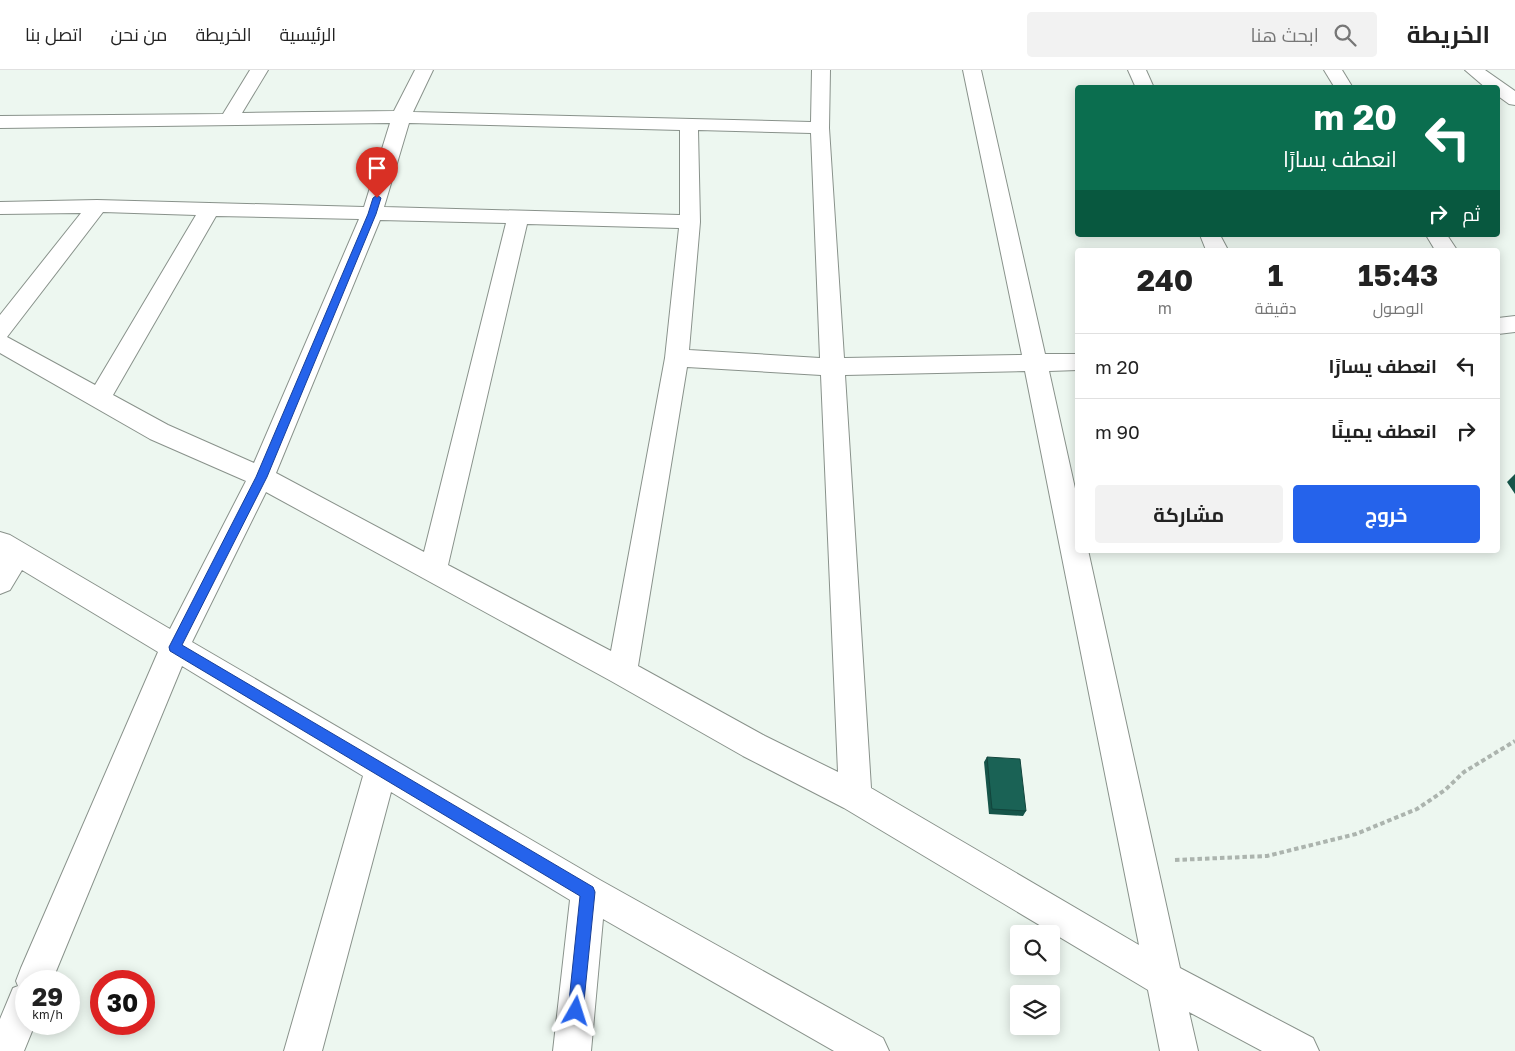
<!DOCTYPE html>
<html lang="ar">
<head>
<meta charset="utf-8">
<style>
  :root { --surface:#fff; --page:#f2f2f2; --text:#222; --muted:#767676; --line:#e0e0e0; --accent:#2563eb }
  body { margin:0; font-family:"Golos Text",Cairo,sans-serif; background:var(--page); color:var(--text); direction:rtl; height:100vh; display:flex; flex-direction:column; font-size:19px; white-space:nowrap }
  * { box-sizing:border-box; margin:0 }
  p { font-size:16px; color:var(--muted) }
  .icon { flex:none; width:28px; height:28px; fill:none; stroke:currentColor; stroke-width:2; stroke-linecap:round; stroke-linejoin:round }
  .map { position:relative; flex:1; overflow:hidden; direction:ltr }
  .details { position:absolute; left:1075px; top:178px; width:425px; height:305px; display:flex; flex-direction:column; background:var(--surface); border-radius:5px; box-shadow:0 2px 12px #0003; direction:rtl }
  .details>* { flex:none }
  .hud { position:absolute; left:1075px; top:15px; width:425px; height:152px; border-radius:5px; box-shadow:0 2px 12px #0003; direction:rtl; background:#0b6e4f; color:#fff; overflow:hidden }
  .buttons { position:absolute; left:1010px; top:855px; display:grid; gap:10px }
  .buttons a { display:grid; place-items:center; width:50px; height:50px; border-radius:5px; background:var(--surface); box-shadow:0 2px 12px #0003; font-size:25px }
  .speed { position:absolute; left:15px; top:900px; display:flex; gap:10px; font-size:25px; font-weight:700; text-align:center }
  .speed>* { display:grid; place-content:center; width:65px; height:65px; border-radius:50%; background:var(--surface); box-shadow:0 2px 12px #0003; line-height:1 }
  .speed small { font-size:12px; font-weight:400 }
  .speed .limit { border:8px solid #d22; background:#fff; color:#111 }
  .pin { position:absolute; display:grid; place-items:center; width:42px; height:42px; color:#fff; margin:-51px -21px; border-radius:50% 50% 50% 0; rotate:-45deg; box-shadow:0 0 5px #0007 }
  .pin .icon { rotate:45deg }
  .me { position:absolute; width:55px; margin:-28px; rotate:6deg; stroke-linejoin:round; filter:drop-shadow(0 0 4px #0008) }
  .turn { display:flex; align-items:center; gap:18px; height:105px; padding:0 20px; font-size:22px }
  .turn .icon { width:65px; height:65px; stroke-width:2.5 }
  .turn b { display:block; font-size:35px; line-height:42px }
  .then { display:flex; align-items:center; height:48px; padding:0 20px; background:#0003; gap:10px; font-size:19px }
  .eta { display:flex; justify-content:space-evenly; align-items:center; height:85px; text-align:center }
  .eta b { font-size:30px; font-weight:700; line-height:35px }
  .cta { display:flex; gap:10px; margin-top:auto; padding:10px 20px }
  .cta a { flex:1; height:58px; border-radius:5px; background:var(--accent); color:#fff; font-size:20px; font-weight:700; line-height:58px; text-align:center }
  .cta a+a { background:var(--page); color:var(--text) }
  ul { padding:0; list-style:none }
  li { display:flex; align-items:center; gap:15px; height:65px; padding:0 20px; border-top:1px solid var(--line) }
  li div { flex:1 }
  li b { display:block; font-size:19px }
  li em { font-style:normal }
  header { display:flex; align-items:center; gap:30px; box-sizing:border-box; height:70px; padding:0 25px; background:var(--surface); border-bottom:1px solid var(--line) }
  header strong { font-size:24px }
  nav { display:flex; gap:28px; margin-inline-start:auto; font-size:18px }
  .search { width:350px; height:45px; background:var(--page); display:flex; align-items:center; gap:12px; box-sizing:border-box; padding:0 18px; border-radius:5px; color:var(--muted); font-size:19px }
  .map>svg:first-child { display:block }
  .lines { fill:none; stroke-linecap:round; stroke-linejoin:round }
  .minor-casing { stroke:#89928b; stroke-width:2 }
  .path { stroke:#acb4ae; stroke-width:4; stroke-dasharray:4.5 3; stroke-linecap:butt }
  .minor { fill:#fff; fill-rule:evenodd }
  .wall { fill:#165449 }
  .building { fill:#1a6255; stroke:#12453c }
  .route { fill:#2563eb; stroke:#184099 }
</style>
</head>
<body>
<header>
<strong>الخريطة</strong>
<div class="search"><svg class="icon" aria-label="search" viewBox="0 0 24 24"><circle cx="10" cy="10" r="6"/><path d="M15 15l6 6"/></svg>ابحث هنا</div>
<nav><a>الرئيسية</a><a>الخريطة</a><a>من نحن</a><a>اتصل بنا</a></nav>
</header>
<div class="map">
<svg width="1515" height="981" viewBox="0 0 1515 981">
  <rect width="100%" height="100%" fill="#edf7f0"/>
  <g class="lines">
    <defs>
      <g id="minor">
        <path d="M250,0h18l-26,43 152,-2 21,-41h18l-20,42 398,10 1,-52h18l-1,58 15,230 178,-3 -59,-285h18l64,284h33v16l-29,1 29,131v48h10l92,418 133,70 6,13h-57l-73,-39 9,39h-38l-12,-61 -304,-182 -101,-52 -132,-75 -345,-189 -74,150 408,238 283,158 6,13h-55l-231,-132 -12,132h-38l17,-151 -179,-108 -69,259h-38l79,-275 -181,-110 -130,315h-26v43h9l-11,27h-24v-32l13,-31 5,-2 -2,-5 5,-13 137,-316 -136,-82 -12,20 -10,4v-62l10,3 160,94 76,-148 -96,-42 -150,-86v-38l81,-102 -81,1v-12l97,-2 267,7 26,-84 -390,5v-12l223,-2zM409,53l271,7v85l-296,-8zM698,60l113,3 9,225 -131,-8 11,-128zM103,142l93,3 -101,170 -88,-48zM216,146l143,3 -105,244 -86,-38 -55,-30zM380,150l126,3 -82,329 -148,-79zM527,154l152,4 -14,130 -54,293 -163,-86zM687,297l134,8 17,397 -73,-36 -127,-70zM1025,301l114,574 -268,-157 -26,-413z"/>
        <polygon points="1128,0 1146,0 1154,18 1136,18"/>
        <polygon points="1324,0 1342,0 1353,18 1335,18"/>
        <polygon points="1465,0 1485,0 1515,21 1515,35 1509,34 1498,26 1498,18 1486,18"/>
        <polygon points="1200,165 1220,165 1228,180 1206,180"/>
        <polygon points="1426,165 1447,165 1457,180 1435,180"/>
        <polygon points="1515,246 1515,262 1498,264 1498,248"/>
      </g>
    </defs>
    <!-- minor casing -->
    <use href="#minor" class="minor-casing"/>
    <!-- path -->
    <polyline class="path" points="1175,790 1267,786 1356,764 1417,739 1445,720 1464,702 1515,671"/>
    <!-- minor -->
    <use href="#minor" class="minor"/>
  </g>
  <!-- wall -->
  <g class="wall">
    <polygon points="1515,404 1515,424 1507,412"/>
    <polygon points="987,687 1026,741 1023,746 989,744 984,692"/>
  </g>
  <!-- building -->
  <polygon class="building" points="987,687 1020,689 1026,741 992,739"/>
  <!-- route -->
  <polygon class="route" points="377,125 381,128 376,144 267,407 182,575 593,817 595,822 583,941 581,947 576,949 571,947 568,941 580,826 170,581 169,577 256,407 368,144 373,128"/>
</svg>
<div class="buttons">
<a><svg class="icon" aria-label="search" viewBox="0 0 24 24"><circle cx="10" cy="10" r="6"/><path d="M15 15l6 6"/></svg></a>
<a><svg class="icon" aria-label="layers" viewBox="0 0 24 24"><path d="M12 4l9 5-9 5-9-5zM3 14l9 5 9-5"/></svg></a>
</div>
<div class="speed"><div>29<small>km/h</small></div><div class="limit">30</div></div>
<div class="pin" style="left:377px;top:128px;background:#d93025"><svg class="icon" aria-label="arrive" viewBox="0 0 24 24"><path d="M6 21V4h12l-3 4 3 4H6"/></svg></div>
<svg class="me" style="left:576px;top:941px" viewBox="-20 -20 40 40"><path d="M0-17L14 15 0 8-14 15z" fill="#2563eb" stroke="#fff" stroke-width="4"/></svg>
<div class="hud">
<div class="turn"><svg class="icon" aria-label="left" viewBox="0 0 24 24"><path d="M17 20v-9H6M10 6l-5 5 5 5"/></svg><div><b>20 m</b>انعطف يسارًا</div></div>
<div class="then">ثم<svg class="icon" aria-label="right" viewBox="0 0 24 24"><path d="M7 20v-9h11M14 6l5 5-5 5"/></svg></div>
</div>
<section class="details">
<div class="eta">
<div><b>15:43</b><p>الوصول</p></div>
<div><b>1</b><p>دقيقة</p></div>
<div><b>240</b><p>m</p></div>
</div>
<ul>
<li><svg class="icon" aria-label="left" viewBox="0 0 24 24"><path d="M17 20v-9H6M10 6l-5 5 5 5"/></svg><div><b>انعطف يسارًا</b></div><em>20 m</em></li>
<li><svg class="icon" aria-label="right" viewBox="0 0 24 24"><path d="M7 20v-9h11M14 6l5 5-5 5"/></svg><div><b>انعطف يمينًا</b></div><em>90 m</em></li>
</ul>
<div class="cta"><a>خروج</a><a>مشاركة</a></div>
</section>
</div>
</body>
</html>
